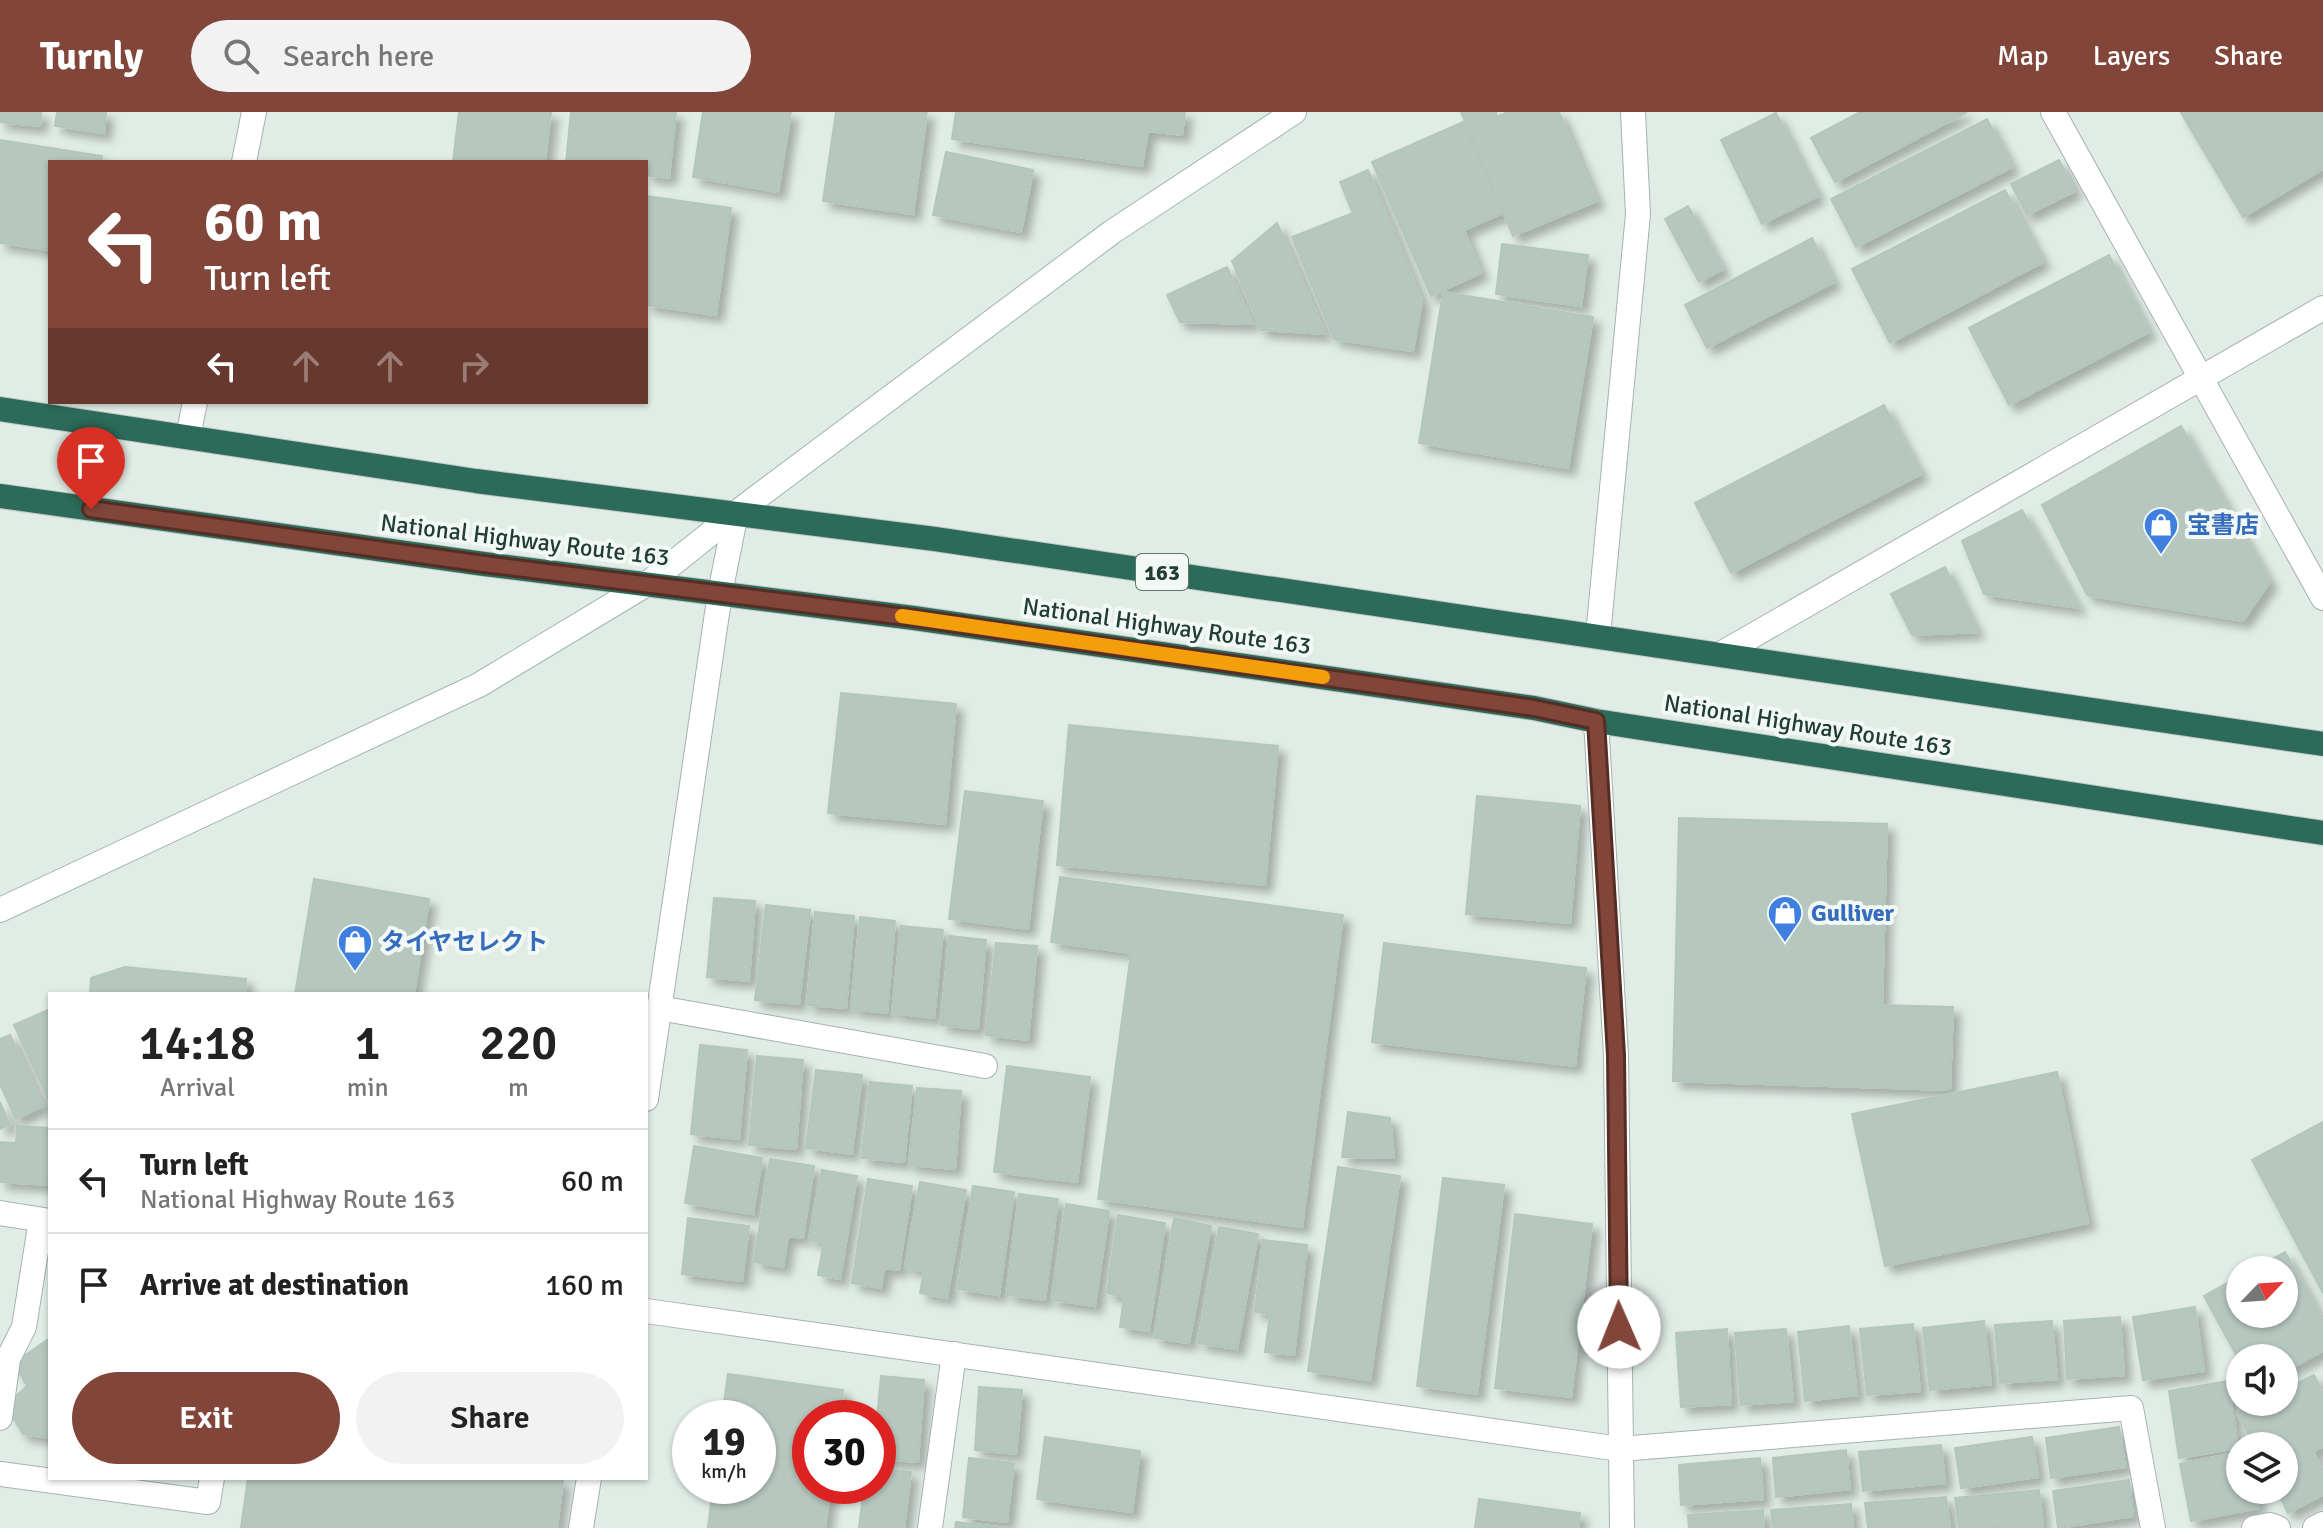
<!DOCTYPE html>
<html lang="en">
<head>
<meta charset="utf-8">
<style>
  :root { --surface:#fff; --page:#f2f2f2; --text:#222; --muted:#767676; --line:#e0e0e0; --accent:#814639 }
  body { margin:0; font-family:Signika,"Noto Sans JP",sans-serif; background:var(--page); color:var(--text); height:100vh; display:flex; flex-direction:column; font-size:30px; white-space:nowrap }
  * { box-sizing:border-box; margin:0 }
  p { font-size:26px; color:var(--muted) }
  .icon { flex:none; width:44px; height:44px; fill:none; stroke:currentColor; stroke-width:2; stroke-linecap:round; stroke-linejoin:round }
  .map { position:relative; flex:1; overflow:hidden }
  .panel { position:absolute; left:48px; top:880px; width:600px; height:488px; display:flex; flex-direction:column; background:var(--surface); border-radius:0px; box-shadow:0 2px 6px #0004 }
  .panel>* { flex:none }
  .banner { position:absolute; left:48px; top:48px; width:600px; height:244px; border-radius:0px; box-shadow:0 2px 6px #0004; background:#814639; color:#fff; overflow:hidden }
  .needle { width:52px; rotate:65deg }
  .tools { position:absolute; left:2226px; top:1144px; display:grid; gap:16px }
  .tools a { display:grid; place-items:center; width:72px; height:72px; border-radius:50%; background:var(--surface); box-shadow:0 2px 6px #0004; font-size:40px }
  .speed { position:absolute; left:672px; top:1288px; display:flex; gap:16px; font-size:40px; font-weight:700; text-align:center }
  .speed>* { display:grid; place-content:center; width:104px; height:104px; border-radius:50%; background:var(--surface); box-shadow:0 2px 6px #0004; line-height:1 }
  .speed small { font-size:20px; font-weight:400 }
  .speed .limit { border:12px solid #d22; background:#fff; color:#111 }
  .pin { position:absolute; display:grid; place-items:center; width:68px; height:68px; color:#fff; margin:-82px -34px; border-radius:50% 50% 50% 0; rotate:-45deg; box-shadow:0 0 8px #0007 }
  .pin .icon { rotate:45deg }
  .me { position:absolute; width:88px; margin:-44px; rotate:359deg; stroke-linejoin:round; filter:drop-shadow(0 0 6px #0008) }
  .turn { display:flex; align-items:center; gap:28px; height:168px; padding:0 24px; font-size:36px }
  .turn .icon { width:104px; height:104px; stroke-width:2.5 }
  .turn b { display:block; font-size:56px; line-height:68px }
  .lanes { display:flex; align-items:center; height:76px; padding:0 24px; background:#0003; justify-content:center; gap:40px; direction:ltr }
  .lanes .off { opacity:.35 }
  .eta { display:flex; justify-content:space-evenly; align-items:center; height:136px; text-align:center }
  .eta b { font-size:48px; font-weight:600; line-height:56px }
  .primary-button { display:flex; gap:16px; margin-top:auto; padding:16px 24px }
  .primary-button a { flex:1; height:92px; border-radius:48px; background:var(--accent); color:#fff; font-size:32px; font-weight:600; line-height:92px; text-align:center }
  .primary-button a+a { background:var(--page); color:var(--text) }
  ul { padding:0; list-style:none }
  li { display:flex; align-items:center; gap:24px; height:104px; padding:0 24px; border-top:2px solid var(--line) }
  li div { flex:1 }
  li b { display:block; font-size:30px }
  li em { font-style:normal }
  header { display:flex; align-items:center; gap:48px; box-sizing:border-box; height:112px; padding:0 40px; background:var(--accent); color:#fff }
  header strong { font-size:38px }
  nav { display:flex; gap:44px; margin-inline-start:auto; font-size:28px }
  .search { width:560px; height:72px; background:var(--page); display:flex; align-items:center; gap:20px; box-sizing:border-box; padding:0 28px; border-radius:44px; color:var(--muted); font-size:30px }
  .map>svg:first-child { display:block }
  .building { fill:#b6c7bf; stroke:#b3c6bd; stroke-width:2; filter:url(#shadow) }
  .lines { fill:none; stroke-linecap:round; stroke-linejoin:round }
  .lane-casing { stroke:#a4b4ad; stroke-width:26 }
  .street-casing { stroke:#a4b4ad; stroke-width:26 }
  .secondary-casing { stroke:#9fb8ad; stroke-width:26 }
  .highway-casing { stroke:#c1c9c6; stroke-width:26 }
  .lane { stroke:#fff; stroke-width:24 }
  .street { stroke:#fff; stroke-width:24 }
  .secondary { stroke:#fff; stroke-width:24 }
  .highway { stroke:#2c6a59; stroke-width:24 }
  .route-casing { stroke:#542e25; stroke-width:20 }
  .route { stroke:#814639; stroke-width:14 }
  .slow { stroke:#f59e0b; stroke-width:14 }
  .labels { text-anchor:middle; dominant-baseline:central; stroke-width:8; stroke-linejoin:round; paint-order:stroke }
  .shield { fill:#f2f8f4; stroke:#60756d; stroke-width:2 }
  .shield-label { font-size:22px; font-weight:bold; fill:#213d33 }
  .shop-label { font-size:24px; font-weight:bold; fill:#366cbe; stroke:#f2f8f4; text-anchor:start }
  .street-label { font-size:24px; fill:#213d33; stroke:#f2f8f4 }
</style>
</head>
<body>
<header>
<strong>Turnly</strong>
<div class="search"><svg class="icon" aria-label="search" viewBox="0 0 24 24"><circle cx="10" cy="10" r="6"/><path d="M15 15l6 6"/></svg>Search here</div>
<nav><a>Map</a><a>Layers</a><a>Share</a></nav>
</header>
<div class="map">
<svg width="2323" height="1416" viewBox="0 0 2323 1416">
  <defs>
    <filter id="shadow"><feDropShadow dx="7" dy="7" stdDeviation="4" flood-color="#0004"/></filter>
  </defs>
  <rect width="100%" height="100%" fill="#e1ece6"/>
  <!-- building -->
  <g class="building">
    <polygon points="0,0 41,0 40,14 0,10"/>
    <polygon points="57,0 106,0 104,21 55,14"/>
    <polygon points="459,0 551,0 545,50 453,50"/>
    <polygon points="571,0 676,0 669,66 646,63 646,50 566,50"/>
    <polygon points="703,0 791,0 778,80 693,65"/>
    <polygon points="836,0 927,0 913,102 823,89"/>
    <polygon points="956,0 1185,0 1182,23 1148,19 1142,54 952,27"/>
    <polygon points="1461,0 1496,0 1497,5 1508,0 1559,0 1597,89 1513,124"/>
    <polygon points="1860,0 1967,0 1835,70 1811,26"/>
    <polygon points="2183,0 2323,0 2323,57 2243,105 2181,1"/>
    <polygon points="1776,1 1818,84 1762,112 1721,28"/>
    <polygon points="1987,7 2012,55 1856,135 1831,87"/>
    <polygon points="1463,10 1503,101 1464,118 1481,161 1431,184 1372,50"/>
    <polygon points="0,28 102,44 101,50 50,50 50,138 0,131"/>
    <polygon points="946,40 1033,58 1021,120 933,103"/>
    <polygon points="2059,48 2075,79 2027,103 2011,72"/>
    <polygon points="1368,58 1422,189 1413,239 1334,227 1292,125 1353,101 1340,70"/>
    <polygon points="2005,78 2043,150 1890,231 1852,157"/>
    <polygon points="646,84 731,96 716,203 646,193"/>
    <polygon points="1688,94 1723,157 1699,170 1665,107"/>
    <polygon points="1277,111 1325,222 1261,218 1232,149"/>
    <polygon points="1812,126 1834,170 1707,236 1685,193"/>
    <polygon points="1502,132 1588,143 1581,194 1496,182"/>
    <polygon points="2109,143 2149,220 2009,293 1969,216"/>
    <polygon points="1227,155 1253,212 1180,210 1167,183"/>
    <polygon points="1443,180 1593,205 1568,356 1419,331"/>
    <polygon points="1884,293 1921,362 1731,461 1695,391"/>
    <polygon points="2181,314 2270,470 2243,509 2087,483 2042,393"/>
    <polygon points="2022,398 2079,496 1984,482 1962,429"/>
    <polygon points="1945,455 1977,520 1912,523 1891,482"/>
    <polygon points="841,581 956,592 945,712 828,701"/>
    <polygon points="1069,613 1278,634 1265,773 1057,753"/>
    <polygon points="965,679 1043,689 1028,817 949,807"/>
    <polygon points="1477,684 1580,694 1570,811 1466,802"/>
    <polygon points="1679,706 1887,712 1882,893 1953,895 1950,978 1673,969"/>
    <polygon points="1060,765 1343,803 1302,1115 1098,1087 1131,841 1051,830"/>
    <polygon points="314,767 429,787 414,882 295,882"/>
    <polygon points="714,786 755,789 749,869 707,865"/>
    <polygon points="766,793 810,798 799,892 755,888"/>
    <polygon points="815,800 854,804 846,896 807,893"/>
    <polygon points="860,805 895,809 887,901 851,897"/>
    <polygon points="901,814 943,818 934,906 892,901"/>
    <polygon points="949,824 986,828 978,917 941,913"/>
    <polygon points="996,831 1037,834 1028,928 986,923"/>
    <polygon points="1384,831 1586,856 1575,954 1372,930"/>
    <polygon points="125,855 246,867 245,882 90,882 91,866"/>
    <polygon points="50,897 50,991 14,913"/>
    <polygon points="10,923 43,994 16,1007 0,972 0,927"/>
    <polygon points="700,933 747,938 739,1027 691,1022"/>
    <polygon points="757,944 803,948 796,1037 749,1033"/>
    <polygon points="1007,954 1090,965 1077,1070 994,1060"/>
    <polygon points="816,958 862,963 852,1042 806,1036"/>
    <polygon points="2057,960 2088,1111 1885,1154 1852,1002"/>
    <polygon points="870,970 912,974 904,1050 862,1046"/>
    <polygon points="917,976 961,979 955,1057 909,1053"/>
    <polygon points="0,990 10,1013 0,1017"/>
    <polygon points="1348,1000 1390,1006 1394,1046 1342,1045"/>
    <polygon points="2323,1010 2323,1181 2252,1048"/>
    <polygon points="17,1014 50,1016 50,1073 0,1070 0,1030 16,1031"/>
    <polygon points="694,1034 762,1046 753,1102 685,1091"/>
    <polygon points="770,1047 814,1054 803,1126 788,1124 783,1155 754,1150"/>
    <polygon points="1338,1055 1400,1064 1370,1268 1308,1259"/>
    <polygon points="822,1058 857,1064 840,1167 818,1163 824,1130 809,1128"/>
    <polygon points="1443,1066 1504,1073 1477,1282 1417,1274"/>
    <polygon points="868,1067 912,1074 899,1158 884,1156 881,1176 852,1171"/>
    <polygon points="920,1070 966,1078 947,1186 920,1181 924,1159 905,1155"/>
    <polygon points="973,1074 1014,1080 999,1183 958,1177"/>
    <polygon points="1019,1082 1058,1087 1045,1188 1007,1183"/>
    <polygon points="1066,1092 1109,1099 1095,1194 1052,1188"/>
    <polygon points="1515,1102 1592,1112 1571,1285 1495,1276"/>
    <polygon points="1118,1103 1165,1111 1149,1219 1120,1215 1124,1185 1107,1181"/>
    <polygon points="688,1106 749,1114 742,1169 682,1162"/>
    <polygon points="1174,1106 1211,1114 1189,1231 1154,1226"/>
    <polygon points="1219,1115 1258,1122 1237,1237 1198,1231"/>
    <polygon points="1263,1128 1307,1133 1294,1243 1265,1240 1270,1202 1255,1200"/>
    <polygon points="2285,1140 2323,1209 2323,1239 2284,1260 2284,1246 2240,1246 2240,1250 2204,1184 2240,1164 2240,1202 2284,1202 2284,1158 2252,1158"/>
    <polygon points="2195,1195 2204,1259 2143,1268 2133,1205"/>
    <polygon points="2120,1205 2124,1263 2067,1267 2064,1209"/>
    <polygon points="1984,1209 1991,1272 1930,1278 1923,1216"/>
    <polygon points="2052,1209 2057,1267 2000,1271 1995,1213"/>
    <polygon points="1913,1212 1920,1279 1867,1283 1860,1217"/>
    <polygon points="1849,1214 1857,1283 1805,1289 1798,1220"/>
    <polygon points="1727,1217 1731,1292 1681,1295 1676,1221"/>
    <polygon points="1786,1217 1793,1289 1741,1293 1735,1221"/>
    <polygon points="47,1228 50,1228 50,1326 23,1322 6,1293 27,1274 14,1251"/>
    <polygon points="728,1262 843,1278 840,1306 810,1306 810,1374 831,1374 825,1416 708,1416 713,1374 758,1374 758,1306 722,1306"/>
    <polygon points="2314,1263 2323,1281 2323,1335 2313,1339 2323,1359 2323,1383 2288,1401 2277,1378 2284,1378 2284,1334 2254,1334 2237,1300 2258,1290 2284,1290 2284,1277"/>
    <polygon points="881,1264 924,1268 918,1350 878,1347 877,1306"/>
    <polygon points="2228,1269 2238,1336 2179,1346 2169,1279"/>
    <polygon points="979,1275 1022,1278 1016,1342 975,1338"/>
    <polygon points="2119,1315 2125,1355 2051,1366 2046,1326"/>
    <polygon points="1045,1325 1140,1339 1132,1400 1037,1387"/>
    <polygon points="2032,1325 2038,1365 1961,1376 1955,1336"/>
    <polygon points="1941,1333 1945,1371 1863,1379 1859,1340"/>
    <polygon points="1846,1338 1850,1377 1776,1385 1773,1346"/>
    <polygon points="2240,1340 2240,1378 2255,1378 2259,1396 2191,1409 2180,1352"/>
    <polygon points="969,1346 1014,1351 1007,1410 963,1405"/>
    <polygon points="1760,1346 1763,1387 1681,1393 1679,1353"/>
    <polygon points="878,1356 911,1360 904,1416 859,1416 864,1374 878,1374"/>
    <polygon points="248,1366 549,1366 563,1368 557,1416 241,1416"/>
    <polygon points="2129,1368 2133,1404 2058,1416 2053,1379"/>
    <polygon points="2039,1378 2043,1414 1959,1416 1955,1386"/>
    <polygon points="1946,1385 1950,1416 1868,1416 1865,1391"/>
    <polygon points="1479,1387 1580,1401 1578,1416 1475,1416"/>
    <polygon points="1851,1392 1853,1416 1773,1416 1771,1398"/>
    <polygon points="1763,1398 1764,1416 1689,1416 1688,1403"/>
    <polygon points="956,1410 1006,1416 955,1416"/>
  </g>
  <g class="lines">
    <defs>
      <g id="lane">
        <polyline points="659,896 985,954"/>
        <polyline points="0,1306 8,1247 24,1215 41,1108"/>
        <polyline points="0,1362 208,1390 212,1366"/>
        <polyline points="930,1416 954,1242"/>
      </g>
      <g id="street">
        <polyline points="2053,0 2323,486"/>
        <polyline points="244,50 254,0"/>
        <polyline points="188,325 195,290"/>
        <polyline points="1598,524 1638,102 1633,0"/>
        <polyline points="1719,543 2323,196"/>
        <polyline points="1596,609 1616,943 1622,1416"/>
        <polyline points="646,987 720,481 736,401"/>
        <polyline points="0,1101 50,1109"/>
        <polyline points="646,1199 1620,1337 2131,1296 2153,1416"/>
        <polyline points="581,1416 589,1366"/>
        <polyline points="2254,1416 2270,1413 2278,1416"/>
        <polyline points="2315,1416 2323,1412"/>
      </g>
      <polyline id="secondary" points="0,798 479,573 647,472 736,401 1112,120 1294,0"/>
      <g id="highway">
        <polyline points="0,297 476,369 935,427 2323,632"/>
        <polyline points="0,384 484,452 914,506 1534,596 1596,609 2323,721"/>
      </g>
    </defs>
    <!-- lane casing -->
    <use href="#lane" class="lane-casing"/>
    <!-- street casing -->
    <use href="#street" class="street-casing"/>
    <!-- secondary casing -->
    <use href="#secondary" class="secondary-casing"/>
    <!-- highway casing -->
    <use href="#highway" class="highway-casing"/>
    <!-- lane -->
    <use href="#lane" class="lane"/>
    <!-- street -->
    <use href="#street" class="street"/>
    <!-- secondary -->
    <use href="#secondary" class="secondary"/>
    <!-- highway -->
    <use href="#highway" class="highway"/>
  </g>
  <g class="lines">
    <defs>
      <polyline id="route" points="91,397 484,452 914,506 1534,596 1596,609 1616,943 1619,1215"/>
    </defs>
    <!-- route casing -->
    <use href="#route" class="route-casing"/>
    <!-- route -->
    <use href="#route" class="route"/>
    <!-- slow -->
    <polyline class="slow" points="902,504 1323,565"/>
  </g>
  <!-- icons -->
  <defs>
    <symbol id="shop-pin" viewBox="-11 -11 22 30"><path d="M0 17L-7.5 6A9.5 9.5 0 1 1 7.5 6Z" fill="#3f7fe0" stroke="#f2f8f4"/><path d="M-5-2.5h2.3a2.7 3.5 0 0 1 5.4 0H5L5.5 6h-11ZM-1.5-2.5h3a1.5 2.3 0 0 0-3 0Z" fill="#fff"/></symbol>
  </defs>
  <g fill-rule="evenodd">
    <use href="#shop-pin" x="2141" y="393" width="40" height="54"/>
    <use href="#shop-pin" x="1765" y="781" width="40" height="54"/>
    <use href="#shop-pin" x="335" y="810" width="40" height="54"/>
  </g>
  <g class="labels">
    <!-- shield labels -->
    <rect class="shield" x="1136" y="442" width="52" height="36" rx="6"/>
    <g class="shield-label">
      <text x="1162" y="460">163</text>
    </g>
    <!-- shop labels -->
    <g class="shop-label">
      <text x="2187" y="413">宝書店</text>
      <text x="1811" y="801">Gulliver</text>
      <text x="381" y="830">タイヤセレクト</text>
    </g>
    <!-- street labels -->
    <g class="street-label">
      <text transform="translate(525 428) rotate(7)">National Highway Route 163</text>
      <text transform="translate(1167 514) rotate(8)">National Highway Route 163</text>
      <text transform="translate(1808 613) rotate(9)">National Highway Route 163</text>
    </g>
  </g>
</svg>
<div class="tools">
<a><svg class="needle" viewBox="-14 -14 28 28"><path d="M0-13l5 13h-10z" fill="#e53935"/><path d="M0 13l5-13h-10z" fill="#767676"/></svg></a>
<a><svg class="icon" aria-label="sound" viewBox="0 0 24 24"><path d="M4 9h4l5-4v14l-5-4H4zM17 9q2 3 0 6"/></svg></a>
<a><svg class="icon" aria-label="layers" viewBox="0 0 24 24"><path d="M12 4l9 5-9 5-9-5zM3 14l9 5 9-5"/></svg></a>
</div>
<div class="speed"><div>19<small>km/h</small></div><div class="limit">30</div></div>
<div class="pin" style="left:91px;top:397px;background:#d93025"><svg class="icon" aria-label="arrive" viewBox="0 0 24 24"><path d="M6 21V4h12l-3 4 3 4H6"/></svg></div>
<svg class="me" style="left:1619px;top:1215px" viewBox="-20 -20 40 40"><circle r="19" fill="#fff"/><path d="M0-13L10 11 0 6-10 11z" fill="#814639"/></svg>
<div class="banner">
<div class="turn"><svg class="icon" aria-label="left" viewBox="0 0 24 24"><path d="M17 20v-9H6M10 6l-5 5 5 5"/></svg><div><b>60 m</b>Turn left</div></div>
<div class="lanes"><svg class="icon" aria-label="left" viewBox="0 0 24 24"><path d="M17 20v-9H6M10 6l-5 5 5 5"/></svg><svg class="icon off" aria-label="ahead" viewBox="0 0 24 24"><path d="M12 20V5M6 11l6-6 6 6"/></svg><svg class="icon off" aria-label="ahead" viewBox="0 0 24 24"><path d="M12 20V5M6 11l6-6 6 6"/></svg><svg class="icon off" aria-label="right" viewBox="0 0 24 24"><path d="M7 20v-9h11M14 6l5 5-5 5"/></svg></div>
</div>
<section class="panel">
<div class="eta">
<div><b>14:18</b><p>Arrival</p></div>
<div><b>1</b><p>min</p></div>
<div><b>220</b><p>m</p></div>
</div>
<ul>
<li><svg class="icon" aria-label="left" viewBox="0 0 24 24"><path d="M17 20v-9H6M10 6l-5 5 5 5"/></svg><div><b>Turn left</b><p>National Highway Route 163</p></div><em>60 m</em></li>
<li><svg class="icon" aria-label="arrive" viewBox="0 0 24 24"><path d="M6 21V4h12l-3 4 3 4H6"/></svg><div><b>Arrive at destination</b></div><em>160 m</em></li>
</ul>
<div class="primary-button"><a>Exit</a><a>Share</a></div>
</section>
</div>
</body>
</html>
